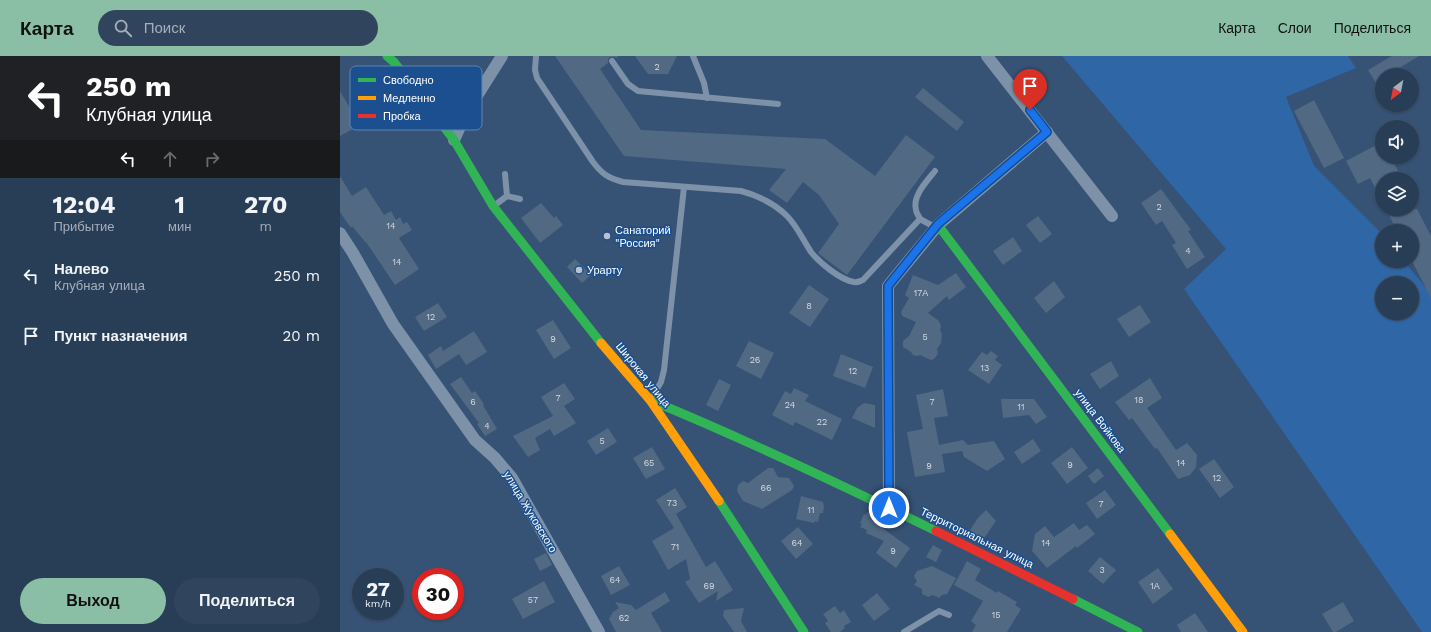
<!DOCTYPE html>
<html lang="ru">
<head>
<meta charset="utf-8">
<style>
  :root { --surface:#283e57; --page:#30455d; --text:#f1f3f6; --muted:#a5aeba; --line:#44576d; --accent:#8abfa5 }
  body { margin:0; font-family:"Work Sans",sans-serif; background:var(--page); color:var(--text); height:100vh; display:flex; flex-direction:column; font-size:15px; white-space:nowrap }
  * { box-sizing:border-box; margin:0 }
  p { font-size:13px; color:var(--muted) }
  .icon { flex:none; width:22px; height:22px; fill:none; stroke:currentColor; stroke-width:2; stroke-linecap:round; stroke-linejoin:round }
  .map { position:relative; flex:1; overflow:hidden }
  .panel { display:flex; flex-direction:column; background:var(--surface); width:340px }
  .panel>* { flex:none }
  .hud { background:#202124; color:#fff; overflow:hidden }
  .needle { width:26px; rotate:212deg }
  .tools { position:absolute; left:1035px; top:12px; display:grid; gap:8px }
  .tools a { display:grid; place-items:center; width:44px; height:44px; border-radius:50%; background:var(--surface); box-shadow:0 1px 3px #0004,0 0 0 1px var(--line); font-size:20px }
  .speed { position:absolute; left:12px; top:512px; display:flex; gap:8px; font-size:20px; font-weight:700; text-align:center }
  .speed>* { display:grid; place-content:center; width:52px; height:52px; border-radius:50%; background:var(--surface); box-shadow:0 1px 3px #0004,0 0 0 1px var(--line); line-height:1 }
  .speed small { font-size:10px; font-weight:400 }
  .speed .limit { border:6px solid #d22; background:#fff; color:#111 }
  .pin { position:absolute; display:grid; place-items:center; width:34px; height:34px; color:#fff; margin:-41px -17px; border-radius:50% 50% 50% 0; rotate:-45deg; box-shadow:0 0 4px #0007 }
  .pin .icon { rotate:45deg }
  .me { position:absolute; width:44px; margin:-22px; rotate:0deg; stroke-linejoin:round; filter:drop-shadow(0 0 3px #0008) }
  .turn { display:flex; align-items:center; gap:14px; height:84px; padding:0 20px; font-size:18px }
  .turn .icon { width:52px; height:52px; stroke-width:2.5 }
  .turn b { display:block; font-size:28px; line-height:34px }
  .lanes { display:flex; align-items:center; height:38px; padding:0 20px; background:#0003; justify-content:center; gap:20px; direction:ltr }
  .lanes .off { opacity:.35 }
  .eta { display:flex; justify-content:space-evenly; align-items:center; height:68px; text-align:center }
  .eta b { font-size:24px; font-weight:700; line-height:28px }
  .primary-button { display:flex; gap:8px; margin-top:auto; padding:8px 20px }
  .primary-button a { flex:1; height:46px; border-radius:24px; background:var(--accent); color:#111; font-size:16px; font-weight:700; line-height:46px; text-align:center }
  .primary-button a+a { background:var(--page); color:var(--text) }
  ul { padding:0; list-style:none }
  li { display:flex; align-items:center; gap:12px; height:60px; padding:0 20px }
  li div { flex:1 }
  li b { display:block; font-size:15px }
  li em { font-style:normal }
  header { display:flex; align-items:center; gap:24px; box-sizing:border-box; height:56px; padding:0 20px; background:var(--accent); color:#111 }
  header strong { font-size:19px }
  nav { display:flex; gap:22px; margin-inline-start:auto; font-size:14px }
  .search { width:280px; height:36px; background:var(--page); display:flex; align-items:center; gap:10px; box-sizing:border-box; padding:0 14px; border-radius:22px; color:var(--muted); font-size:15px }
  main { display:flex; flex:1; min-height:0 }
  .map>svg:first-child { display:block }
  .green { fill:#2f66a5; fill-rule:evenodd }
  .building { fill:#526984 }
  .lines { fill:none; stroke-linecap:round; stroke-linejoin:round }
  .lane { stroke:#7d92a8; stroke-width:6 }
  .street { stroke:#7d92a8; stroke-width:12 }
  .fast { stroke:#30b455; stroke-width:9 }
  .slow { stroke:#ff9f0a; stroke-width:9 }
  .jam { stroke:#e5322d; stroke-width:9 }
  .route-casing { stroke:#114b97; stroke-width:10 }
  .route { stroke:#1a73e8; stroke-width:7 }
  .poi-dot { fill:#b9c2ce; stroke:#1b4f8f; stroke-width:1.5 }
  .labels { text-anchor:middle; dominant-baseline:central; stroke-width:3; stroke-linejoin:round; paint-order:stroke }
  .number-label { font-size:9px; fill:#d4dae0 }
  .poi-label { font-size:11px; fill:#fff; stroke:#1b4f8f; text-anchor:start }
  .street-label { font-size:11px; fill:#fff; stroke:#1b4f8f }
  .key { fill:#1b4f8f; stroke:#5f84b1; stroke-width:1 }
  .key-label { font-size:11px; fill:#fff }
</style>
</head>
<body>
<header>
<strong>Карта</strong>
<div class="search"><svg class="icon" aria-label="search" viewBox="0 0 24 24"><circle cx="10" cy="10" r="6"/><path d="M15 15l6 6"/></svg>Поиск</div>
<nav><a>Карта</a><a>Слои</a><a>Поделиться</a></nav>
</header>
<main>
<section class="panel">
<div class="hud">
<div class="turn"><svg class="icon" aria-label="left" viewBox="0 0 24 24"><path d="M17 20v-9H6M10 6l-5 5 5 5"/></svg><div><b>250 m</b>Клубная улица</div></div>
<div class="lanes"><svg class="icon" aria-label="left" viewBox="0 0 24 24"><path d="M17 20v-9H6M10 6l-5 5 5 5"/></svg><svg class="icon off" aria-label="ahead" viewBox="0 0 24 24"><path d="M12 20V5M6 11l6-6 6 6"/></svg><svg class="icon off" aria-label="right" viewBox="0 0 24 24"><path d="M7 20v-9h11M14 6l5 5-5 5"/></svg></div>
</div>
<div class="eta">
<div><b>12:04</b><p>Прибытие</p></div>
<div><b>1</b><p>мин</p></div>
<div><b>270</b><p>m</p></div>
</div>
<ul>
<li><svg class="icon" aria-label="left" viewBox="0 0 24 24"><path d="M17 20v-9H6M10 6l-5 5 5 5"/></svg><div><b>Налево</b><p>Клубная улица</p></div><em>250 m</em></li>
<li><svg class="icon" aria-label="arrive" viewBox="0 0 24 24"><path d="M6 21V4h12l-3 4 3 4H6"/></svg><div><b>Пункт назначения</b></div><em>20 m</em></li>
</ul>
<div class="primary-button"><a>Выход</a><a>Поделиться</a></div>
</section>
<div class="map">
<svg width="1091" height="576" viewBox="0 0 1091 576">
  <rect width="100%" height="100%" fill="#365274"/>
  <!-- green -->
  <path class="green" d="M722,0h286l8,12 -70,29 28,69 68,68v27h22l27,33v338h-9l-238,-343 42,-40zM1042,227h30v30h-30z"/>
  <!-- building -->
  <g class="building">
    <polygon points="215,0 279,0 276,2 274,1 270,1 268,3 268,7 260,13 301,74 485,83 535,120 566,79 595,101 507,219 478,197 499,168 479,139 463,126 447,147 429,134 446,113 284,100"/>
    <polygon points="295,0 337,0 328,18 308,18"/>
    <polygon points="1052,0 1079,0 1048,19 1042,19 1042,23 1036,27 1028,14"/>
    <polygon points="583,32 624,66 617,75 575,41"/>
    <polygon points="0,35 20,69 0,80"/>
    <polygon points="974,44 1004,102 984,112 954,55"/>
    <polygon points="1042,86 1042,101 1051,101 1062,123 1042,123 1042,145 1030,122 1018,128 1006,105"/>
    <polygon points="0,120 12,140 26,131 44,159 51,155 56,164 60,161 63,168 67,166 72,174 59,182 79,213 55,229 26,186 26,187 12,170 11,172 0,156"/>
    <polygon points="821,133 851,174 848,175 865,201 847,213 832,189 836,187 822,165 816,169 801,147"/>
    <polygon points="201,147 214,162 216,160 223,169 200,187 181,162"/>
    <polygon points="1046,153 1077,153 1091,180 1091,242 1072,205 1072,175 1057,175"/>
    <polygon points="698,160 712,178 700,187 686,169"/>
    <polygon points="673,181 682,195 663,209 653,195"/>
    <polygon points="235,203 251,219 242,227 227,211"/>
    <polygon points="616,217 626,231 609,244 607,240 588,257 599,265 601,270 600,274 602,278 601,287 597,293 598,298 594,303 591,304 580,299 576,300 573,299 571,296 563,291 563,285 569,280 576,266 562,260 561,256 569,242 565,239 573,219 598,229"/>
    <polygon points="714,225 725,241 706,257 694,242"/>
    <polygon points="469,229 489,243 470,271 449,257"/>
    <polygon points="98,247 107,261 84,275 75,261"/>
    <polygon points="800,249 811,266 789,281 777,263"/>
    <polygon points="213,264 231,292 214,303 196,274"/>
    <polygon points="134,275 147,296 126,309 119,298 96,313 88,299 101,290 103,295"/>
    <polygon points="409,285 434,297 421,323 396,310"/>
    <polygon points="651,295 658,300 655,304 662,309 649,328 628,314 642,296 647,299"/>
    <polygon points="501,298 533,311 525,332 493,320"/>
    <polygon points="771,305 779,320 760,333 750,318"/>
    <polygon points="121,321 132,337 135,335 144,348 143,349 157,373 145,380 137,368 139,367 110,328"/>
    <polygon points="810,322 822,342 807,352 836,394 847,387 857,399 856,411 850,419 838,423 817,392 815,393 792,362 789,364 775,346"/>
    <polygon points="379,323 391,329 378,355 366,349"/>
    <polygon points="224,327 235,343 224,350 236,367 214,380 210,373 195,382 200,394 188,401 173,380 213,360 201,341"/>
    <polygon points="454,332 469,339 465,345 502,363 492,384 455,366 453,370 432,359 445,335 451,338"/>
    <polygon points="603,333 608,360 594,362 599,389 623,384 628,389 654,385 665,403 647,415 624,401 622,395 602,398 605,416 575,421 567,376 583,373 576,339"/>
    <polygon points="661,343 694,343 707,361 696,368 689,359 663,362"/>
    <polygon points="524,347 535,349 535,372 512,362 517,352"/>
    <polygon points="268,372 277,386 256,399 247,385"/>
    <polygon points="693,383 701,395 682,408 674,396"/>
    <polygon points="312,391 325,413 306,423 293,402"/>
    <polygon points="732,391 748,412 727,428 711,407"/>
    <polygon points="874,403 894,431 880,442 859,413"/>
    <polygon points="428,412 433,412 438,421 449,422 454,430 452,434 422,453 403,445 397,435 398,429 403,425 408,427"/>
    <polygon points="758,412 764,420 754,428 748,420"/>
    <polygon points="335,432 347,451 336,458 366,511 375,505 393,534 376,545 378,535 359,547 345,526 350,523 346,503 328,514 312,485 334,472 316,444"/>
    <polygon points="765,434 776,449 757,463 746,447"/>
    <polygon points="461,440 483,446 484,451 483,457 480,457 478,466 475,465 474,467 456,463"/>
    <polygon points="646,454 656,465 642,485 628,477 638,462"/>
    <polygon points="527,456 545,464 541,471 570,492 556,512 536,497 544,485 526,477 527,474 520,471 522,468 520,467 524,458 526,459"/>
    <polygon points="734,467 739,474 747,469 755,478 737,492 736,490 707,512 692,495 695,478 705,470 714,481"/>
    <polygon points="458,471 473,488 456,503 441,485"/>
    <polygon points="593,489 602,494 596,506 586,501"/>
    <polygon points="206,497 212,509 200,515 194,503"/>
    <polygon points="760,501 776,514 763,528 748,515"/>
    <polygon points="627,505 641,513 635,524 657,537 658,535 677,546 675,549 681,553 667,576 632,576 636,569 631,565 643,545 614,529"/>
    <polygon points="279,510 290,529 271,539 261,520"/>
    <polygon points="592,510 616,522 607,538 602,539 599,542 593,539 588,541 582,538 582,533 574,529 577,525 574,520 577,515"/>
    <polygon points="818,512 833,533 813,548 798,526"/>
    <polygon points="204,525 215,546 183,563 172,543"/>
    <polygon points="325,536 330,545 311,557 322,576 276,576 269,563 273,556 279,552 275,546 291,549 296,554"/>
    <polygon points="537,537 550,553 534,565 522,549"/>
    <polygon points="1003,546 1014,565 996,576 993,576 982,558"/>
    <polygon points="495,550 500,557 504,554 511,566 504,570 505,572 500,576 491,576 485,567 488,565 483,558"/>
    <polygon points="404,552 401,565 407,576 394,576 383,560 384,554"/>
    <polygon points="855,557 868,576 841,576 837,569"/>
  </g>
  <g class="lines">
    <!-- lane -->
    <g class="lane">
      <path d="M196,0l-1,14 2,8 56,84c9,12 15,16 30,20l118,9c16,4 34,13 46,25 10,10 16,24 24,36 8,10 29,28 43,30 3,1 6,-1 9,-2l57,-61 11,6"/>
      <polyline points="353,0 364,27 367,42"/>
      <polyline points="272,5 288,28 298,35 438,48"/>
      <polyline points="167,140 180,143"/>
      <polyline points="155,149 167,140 165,118"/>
      <path d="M580,163c-1,-3 -4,-6 -4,-9 -4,-14 11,-29 19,-39"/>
      <polyline points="311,343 321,326 324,314 344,131"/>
      <polyline points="564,576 599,555 609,559"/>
    </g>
    <!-- street -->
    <g class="street">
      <polyline points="647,0 772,160"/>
      <polyline points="114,84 126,57 162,0"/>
      <polyline points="0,177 13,197 53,268 135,384 155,402 172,422 259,576"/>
      <polyline points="549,452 548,230 598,169 707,76"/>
    </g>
    <!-- fast -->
    <g class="fast">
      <polyline points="47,0 54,6 114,84 153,150 261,287"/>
      <polyline points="598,169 830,478"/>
      <path d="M310,344c97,40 192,85 286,131"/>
      <polyline points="379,445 464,576"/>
      <polyline points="733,543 798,576"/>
    </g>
    <!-- slow -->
    <g class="slow">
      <polyline points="261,287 310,344 379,445"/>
      <polyline points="830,478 903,576"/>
    </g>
    <!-- jam -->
    <polyline class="jam" points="596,475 733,543"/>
  </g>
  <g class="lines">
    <defs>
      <polyline id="route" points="549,452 548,230 598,168 707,76 690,54"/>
    </defs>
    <!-- route casing -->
    <use href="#route" class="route-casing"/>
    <!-- route -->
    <use href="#route" class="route"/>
  </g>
  <!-- markers -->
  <g class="poi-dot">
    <circle cx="267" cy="180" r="4"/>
    <circle cx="239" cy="214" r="4"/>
  </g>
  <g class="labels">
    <!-- number labels -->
    <g class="number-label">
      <text x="317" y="11">2</text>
      <text x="819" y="151">2</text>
      <text x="51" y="170">14</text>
      <text x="848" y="195">4</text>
      <text x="57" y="206">14</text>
      <text x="581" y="237">17А</text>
      <text x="469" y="250">8</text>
      <text x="91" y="261">12</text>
      <text x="585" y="281">5</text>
      <text x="213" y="283">9</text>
      <text x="415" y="304">26</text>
      <text x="645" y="312">13</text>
      <text x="513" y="315">12</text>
      <text x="218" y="342">7</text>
      <text x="799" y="344">18</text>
      <text x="133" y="346">6</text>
      <text x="592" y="346">7</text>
      <text x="450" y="349">24</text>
      <text x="681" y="351">11</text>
      <text x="482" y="366">22</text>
      <text x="147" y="370">4</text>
      <text x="262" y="385">5</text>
      <text x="309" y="407">65</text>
      <text x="841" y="407">14</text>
      <text x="730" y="409">9</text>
      <text x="589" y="410">9</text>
      <text x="877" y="422">12</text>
      <text x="426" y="432">66</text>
      <text x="332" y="447">73</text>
      <text x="761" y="448">7</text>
      <text x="471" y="454">11</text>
      <text x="457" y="487">64</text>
      <text x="706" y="487">14</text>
      <text x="335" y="491">71</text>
      <text x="553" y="495">9</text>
      <text x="762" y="514">3</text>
      <text x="275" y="524">64</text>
      <text x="369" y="530">69</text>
      <text x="815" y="530">1А</text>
      <text x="193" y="544">57</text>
      <text x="656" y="559">15</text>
      <text x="284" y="562">62</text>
    </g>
    <!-- poi labels -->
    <g class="poi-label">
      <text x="275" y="174">Санаторий<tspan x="275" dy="13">"Россия"</tspan></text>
      <text x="247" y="214">Урарту</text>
    </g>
    <!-- street labels -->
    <g class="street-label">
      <text transform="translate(303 319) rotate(51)">Широкая улица</text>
      <text transform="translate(760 365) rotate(53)">улица Войкова</text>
      <text transform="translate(190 456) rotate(59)">улица Жуковского</text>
      <text transform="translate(637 482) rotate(26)">Территориальная улица</text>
    </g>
  </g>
  <!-- legend -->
  <rect x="10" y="10" width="132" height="64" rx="6" class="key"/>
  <rect x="18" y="22" width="18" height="4" fill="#30b455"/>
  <rect x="18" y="40" width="18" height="4" fill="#ff9f0a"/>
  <rect x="18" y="58" width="18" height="4" fill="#e5322d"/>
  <g class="key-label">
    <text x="43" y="28">Свободно</text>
    <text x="43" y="46">Медленно</text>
    <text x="43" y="64">Пробка</text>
  </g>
</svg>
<div class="tools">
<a><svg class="needle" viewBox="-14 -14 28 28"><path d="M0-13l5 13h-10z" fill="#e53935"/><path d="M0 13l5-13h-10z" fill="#a5aeba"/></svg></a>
<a><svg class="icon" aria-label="sound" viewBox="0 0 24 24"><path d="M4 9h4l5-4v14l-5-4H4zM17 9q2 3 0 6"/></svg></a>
<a><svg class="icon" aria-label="layers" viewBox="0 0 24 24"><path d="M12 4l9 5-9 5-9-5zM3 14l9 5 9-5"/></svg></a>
<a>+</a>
<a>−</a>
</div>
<div class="speed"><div>27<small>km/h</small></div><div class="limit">30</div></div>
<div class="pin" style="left:690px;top:54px;background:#d93025"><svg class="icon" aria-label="arrive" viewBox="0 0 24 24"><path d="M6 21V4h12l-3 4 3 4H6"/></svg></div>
<svg class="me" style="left:549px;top:452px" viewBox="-20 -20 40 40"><circle r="17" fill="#1a73e8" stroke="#fff" stroke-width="3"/><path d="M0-11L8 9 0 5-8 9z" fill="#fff"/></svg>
</div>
</main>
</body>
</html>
